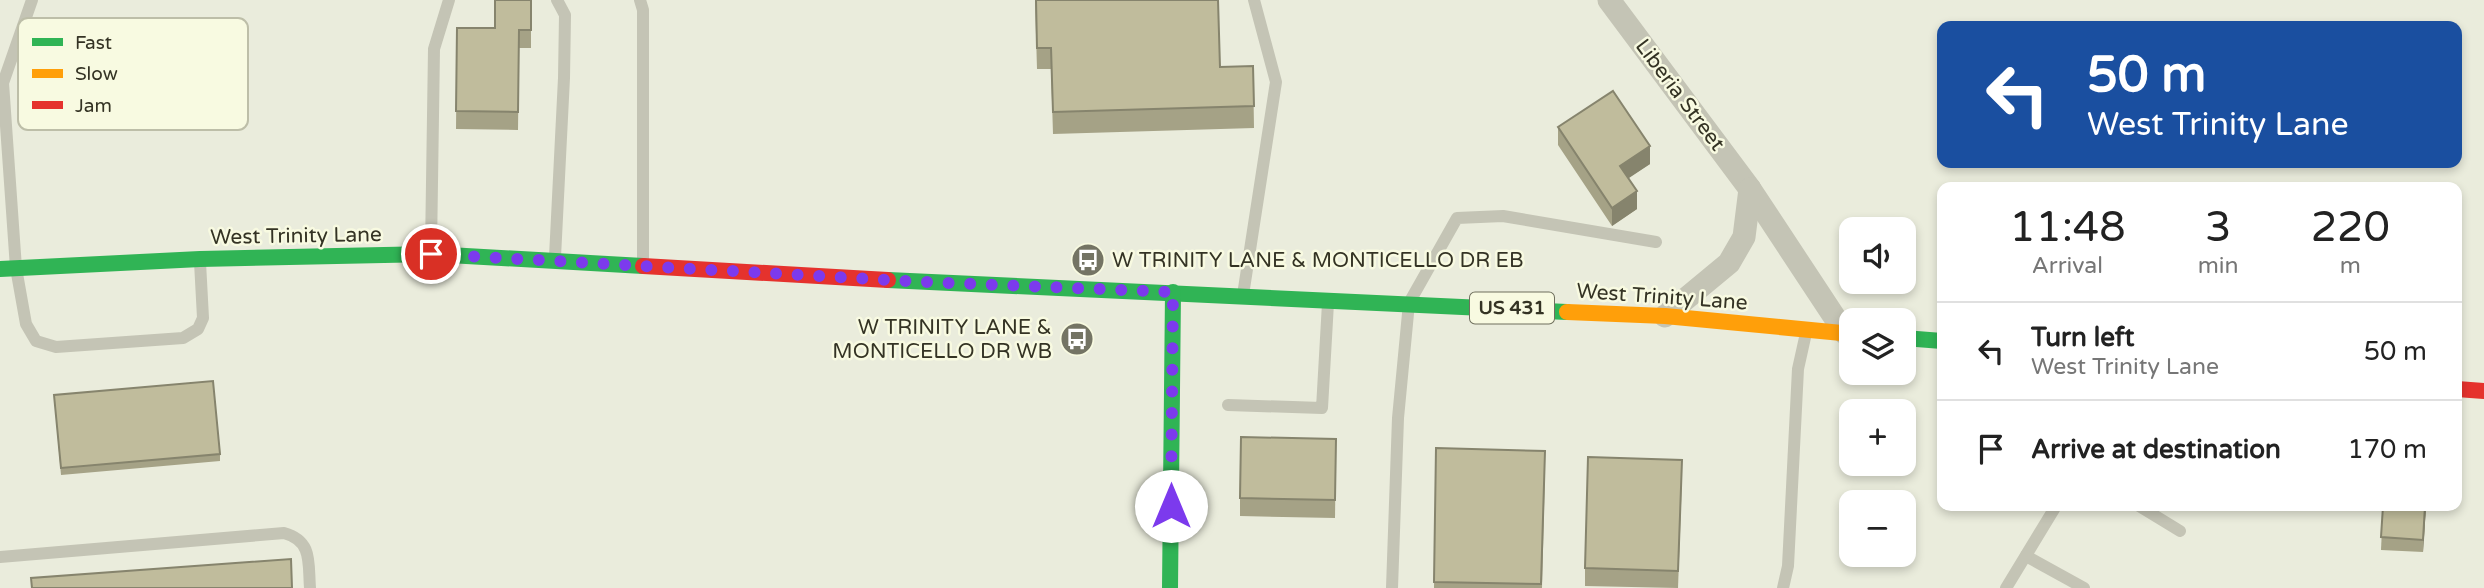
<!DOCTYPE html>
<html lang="en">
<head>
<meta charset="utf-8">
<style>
  :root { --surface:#fff; --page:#f2f2f2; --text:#222; --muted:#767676; --line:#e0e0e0 }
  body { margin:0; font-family:"Varela Round",sans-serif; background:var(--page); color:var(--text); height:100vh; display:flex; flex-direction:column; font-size:26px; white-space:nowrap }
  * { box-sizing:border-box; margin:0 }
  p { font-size:23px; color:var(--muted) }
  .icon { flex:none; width:38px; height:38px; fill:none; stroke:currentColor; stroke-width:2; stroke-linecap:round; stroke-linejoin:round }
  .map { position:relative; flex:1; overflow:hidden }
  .details { position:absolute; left:1937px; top:182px; width:525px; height:329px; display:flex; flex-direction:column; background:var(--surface); border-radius:14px; box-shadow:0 4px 10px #0003 }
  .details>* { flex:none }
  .banner { position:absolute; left:1937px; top:21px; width:525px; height:147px; border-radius:14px; box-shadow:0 4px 10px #0003; background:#1a4fa0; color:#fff; overflow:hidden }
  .buttons { position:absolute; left:1839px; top:217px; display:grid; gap:14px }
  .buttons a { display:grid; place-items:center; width:77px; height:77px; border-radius:14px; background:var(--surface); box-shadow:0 4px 10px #0003; font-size:35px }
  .pin { position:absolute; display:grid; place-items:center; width:60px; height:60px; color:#fff; margin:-30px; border:4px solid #fff; border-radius:50%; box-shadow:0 2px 7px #0007 }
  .me { position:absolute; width:77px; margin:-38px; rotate:0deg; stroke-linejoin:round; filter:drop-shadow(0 0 5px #0008) }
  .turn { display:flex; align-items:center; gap:24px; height:147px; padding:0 35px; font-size:32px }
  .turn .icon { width:91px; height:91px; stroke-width:2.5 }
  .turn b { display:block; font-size:49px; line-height:60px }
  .eta { display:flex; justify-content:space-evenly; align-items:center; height:119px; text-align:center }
  .eta b { font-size:42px; font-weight:600; line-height:49px }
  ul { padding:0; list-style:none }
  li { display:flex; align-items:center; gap:21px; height:98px; padding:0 35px; border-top:2px solid var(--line) }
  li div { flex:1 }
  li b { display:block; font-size:26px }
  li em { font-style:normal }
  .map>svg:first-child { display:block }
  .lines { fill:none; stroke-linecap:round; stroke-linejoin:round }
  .lane { stroke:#c4c4b5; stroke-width:12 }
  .street { stroke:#c4c4b5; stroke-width:23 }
  .fast { stroke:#30b455; stroke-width:16 }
  .slow { stroke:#ff9f0a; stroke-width:16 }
  .jam { stroke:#e5322d; stroke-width:16 }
  .wall { fill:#a5a286 }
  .shaded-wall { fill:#86846d }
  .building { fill:#c0bc9c; stroke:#86846d; stroke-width:2 }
  .route { stroke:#7c3aed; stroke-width:12; stroke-dasharray:0 21.6 }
  .labels { text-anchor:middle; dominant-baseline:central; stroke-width:5; stroke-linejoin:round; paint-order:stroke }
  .shield { fill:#f8fae1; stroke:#6f6f5d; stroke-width:2 }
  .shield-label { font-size:19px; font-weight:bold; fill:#343324 }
  .street-label { font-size:21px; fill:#343324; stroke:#f8fae1 }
  .poi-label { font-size:21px; fill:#343324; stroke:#f8fae1; text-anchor:start }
  .key { fill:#f8fae1; stroke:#bdbea8; stroke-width:2 }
  .key-label { font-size:19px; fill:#343324 }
</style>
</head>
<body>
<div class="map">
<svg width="2484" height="588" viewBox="0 0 2484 588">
  <rect width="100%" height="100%" fill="#eaecdc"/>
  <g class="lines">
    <!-- lane -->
    <g class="lane">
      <polyline points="32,0 3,83 16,268 26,324 36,341 56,347 183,338 198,329 203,318 200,262"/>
      <polyline points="640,0 643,10 643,262"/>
      <polyline points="431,249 434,49 449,0"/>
      <polyline points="555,257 564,78 565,15 557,0"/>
      <polyline points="1243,295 1276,82 1254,0"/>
      <polyline points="1228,405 1322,408 1328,303"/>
      <polyline points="2139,506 2180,531"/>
      <polyline points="2026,556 2084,588"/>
      <path d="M0,557l284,-24c29,8 24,30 26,55"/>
      <polyline points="1392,588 1398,418 1409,303 1457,218 1503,216 1656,242"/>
      <polyline points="1783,588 1788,566 1798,369 1806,333"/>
      <polyline points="2006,588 2056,506"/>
    </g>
    <!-- street -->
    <g class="street">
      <polyline points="1609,0 1750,189 1845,333"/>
      <polyline points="1665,316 1729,263 1744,237 1750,189"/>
    </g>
    <!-- fast -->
    <g class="fast">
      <polyline points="0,269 200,259 431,254 643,266"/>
      <polyline points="888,280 1567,312"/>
      <polyline points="1904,338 1942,341"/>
      <polyline points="1170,588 1173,292"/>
    </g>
    <!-- slow -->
    <polyline class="slow" points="1567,312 1665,316 1852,334"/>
    <!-- jam -->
    <g class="jam">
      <polyline points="643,266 888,280"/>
      <polyline points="2457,389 2484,391"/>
    </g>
  </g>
  <!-- wall -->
  <g class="wall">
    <polygon points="531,0 531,48 519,48 518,130 456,129 457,28 495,28"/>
    <polygon points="1035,0 1218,0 1220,67 1253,66 1254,128 1053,134 1051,69 1037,69"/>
    <polygon points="1558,127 1650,164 1628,178 1637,209 1612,226 1558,145"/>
    <polygon points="54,395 220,454 220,461 61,475"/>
    <polygon points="1336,439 1335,518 1240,516 1240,498"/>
    <polygon points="1436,448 1545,472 1542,588 1434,588"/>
    <polygon points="1682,478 1678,588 1585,586 1585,568"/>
    <polygon points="2383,506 2426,506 2423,552 2381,550"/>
  </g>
  <!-- shaded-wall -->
  <g class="shaded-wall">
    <polygon points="1650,146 1650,164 1620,184 1620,166"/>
    <polygon points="1637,191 1637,209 1612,226 1612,208"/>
    <polygon points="2425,506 2426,506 2423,552 2423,540"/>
  </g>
  <!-- building -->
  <g class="building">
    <polygon points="495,0 531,0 531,30 519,30 518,112 456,111 457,28 495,28"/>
    <polygon points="1036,0 1218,0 1220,67 1253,66 1254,106 1053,112 1051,48 1037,48"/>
    <polygon points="1613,91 1650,146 1620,166 1637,191 1612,208 1558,127"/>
    <polygon points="213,381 220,454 61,468 54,395"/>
    <polygon points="1241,437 1336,439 1335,500 1240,498"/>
    <polygon points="1436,448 1545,451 1541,584 1434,582"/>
    <polygon points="1588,457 1682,460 1678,571 1585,568"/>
    <polygon points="2383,506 2425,506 2423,540 2381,537"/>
    <polygon points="291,559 292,588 32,588 31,578"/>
  </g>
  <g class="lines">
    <!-- route -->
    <polyline class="route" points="431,254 925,282 1173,292 1171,506"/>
  </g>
  <!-- icons -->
  <defs>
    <symbol id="bus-disc" viewBox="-11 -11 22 22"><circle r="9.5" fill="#747464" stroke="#f8fae1"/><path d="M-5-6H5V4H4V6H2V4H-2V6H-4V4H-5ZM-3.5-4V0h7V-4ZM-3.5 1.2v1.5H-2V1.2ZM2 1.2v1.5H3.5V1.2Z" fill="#fff"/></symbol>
  </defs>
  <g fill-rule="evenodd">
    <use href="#bus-disc" x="1069" y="241" width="38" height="38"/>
    <use href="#bus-disc" x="1058" y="320" width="38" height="38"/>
  </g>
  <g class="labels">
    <!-- shield labels -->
    <rect class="shield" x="1470" y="292.5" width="84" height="31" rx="5"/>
    <g class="shield-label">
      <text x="1512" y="308">US 431</text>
    </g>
    <!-- street labels -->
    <g class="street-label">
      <text transform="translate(1680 95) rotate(53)">Liberia Street</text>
      <text transform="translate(296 236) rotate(-1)">West Trinity Lane</text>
      <text transform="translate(1662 297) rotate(4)">West Trinity Lane</text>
    </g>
    <!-- poi labels -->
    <g class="poi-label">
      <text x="1112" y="260">W TRINITY LANE &amp; MONTICELLO DR EB</text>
      <text x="1052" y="327" text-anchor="end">W TRINITY LANE &amp;<tspan x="1052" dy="24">MONTICELLO DR WB</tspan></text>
    </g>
  </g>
  <!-- legend -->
  <rect x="18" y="18" width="230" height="112" rx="10" class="key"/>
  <rect x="32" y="38" width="31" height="8" fill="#30b455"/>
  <rect x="32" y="69" width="31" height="9" fill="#ff9f0a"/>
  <rect x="32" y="101" width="31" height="8" fill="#e5322d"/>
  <g class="key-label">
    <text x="75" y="49">Fast</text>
    <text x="75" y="80">Slow</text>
    <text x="75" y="112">Jam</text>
  </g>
</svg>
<div class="buttons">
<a><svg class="icon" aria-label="sound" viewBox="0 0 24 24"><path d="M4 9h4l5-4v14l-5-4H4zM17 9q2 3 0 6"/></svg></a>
<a><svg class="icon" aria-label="layers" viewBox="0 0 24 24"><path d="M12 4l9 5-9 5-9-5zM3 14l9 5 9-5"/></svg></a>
<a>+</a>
<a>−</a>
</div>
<div class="pin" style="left:431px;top:254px;background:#d93025"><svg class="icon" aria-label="arrive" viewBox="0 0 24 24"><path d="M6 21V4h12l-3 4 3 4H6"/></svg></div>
<svg class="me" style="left:1171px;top:506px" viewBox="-20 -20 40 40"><circle r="19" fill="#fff"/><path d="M0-13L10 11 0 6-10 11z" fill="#7c3aed"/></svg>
<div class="banner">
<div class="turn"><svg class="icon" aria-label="left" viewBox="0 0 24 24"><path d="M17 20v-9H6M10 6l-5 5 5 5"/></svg><div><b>50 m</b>West Trinity Lane</div></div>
</div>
<section class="details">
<div class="eta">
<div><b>11:48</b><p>Arrival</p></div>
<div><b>3</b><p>min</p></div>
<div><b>220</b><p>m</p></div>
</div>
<ul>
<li><svg class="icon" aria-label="left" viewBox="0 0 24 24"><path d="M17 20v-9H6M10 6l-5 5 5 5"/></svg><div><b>Turn left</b><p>West Trinity Lane</p></div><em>50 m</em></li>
<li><svg class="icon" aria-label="arrive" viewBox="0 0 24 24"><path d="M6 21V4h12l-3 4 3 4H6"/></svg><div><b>Arrive at destination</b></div><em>170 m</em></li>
</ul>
</section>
</div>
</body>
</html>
